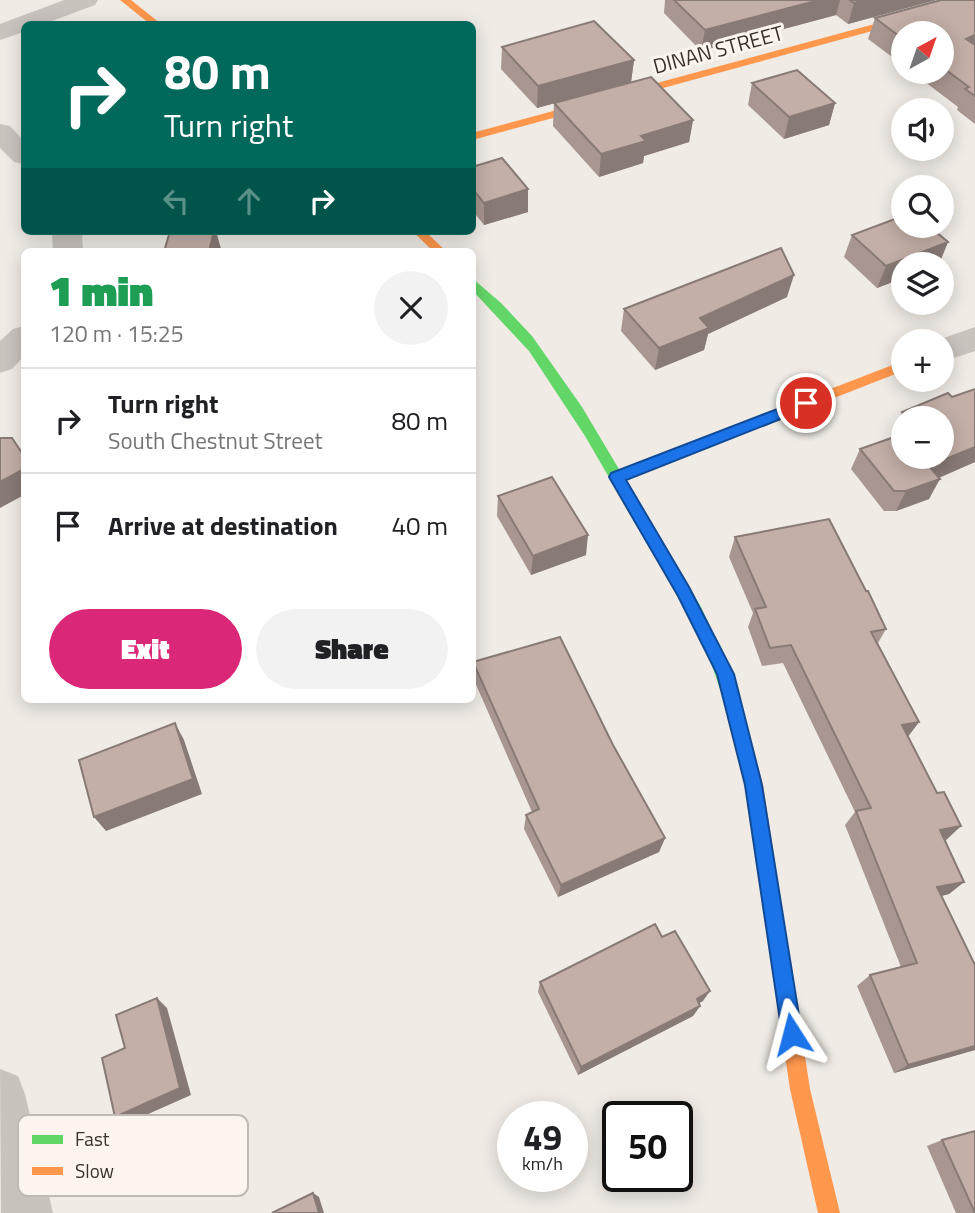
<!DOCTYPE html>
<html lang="en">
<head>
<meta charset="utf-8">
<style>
  :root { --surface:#fff; --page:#f2f2f2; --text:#202124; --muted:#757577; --line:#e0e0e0; --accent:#db2777 }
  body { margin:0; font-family:"Titillium Web",sans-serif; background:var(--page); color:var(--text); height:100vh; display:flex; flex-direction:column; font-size:26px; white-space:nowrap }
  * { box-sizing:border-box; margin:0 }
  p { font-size:23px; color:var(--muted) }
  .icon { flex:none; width:38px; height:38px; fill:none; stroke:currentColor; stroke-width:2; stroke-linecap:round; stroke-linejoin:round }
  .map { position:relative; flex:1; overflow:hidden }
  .details { position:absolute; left:21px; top:248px; width:455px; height:455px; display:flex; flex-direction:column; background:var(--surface); border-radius:10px; box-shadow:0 4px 18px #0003 }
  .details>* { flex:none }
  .hud { position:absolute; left:21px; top:21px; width:455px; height:214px; border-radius:10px; box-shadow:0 4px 18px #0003; background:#00695c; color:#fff; overflow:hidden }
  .needle { width:46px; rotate:40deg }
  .buttons { position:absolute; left:891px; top:21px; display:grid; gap:14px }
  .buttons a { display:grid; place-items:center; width:63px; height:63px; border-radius:50%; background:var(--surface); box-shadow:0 4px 18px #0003; font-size:35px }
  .speed { position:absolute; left:497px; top:1101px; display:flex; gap:14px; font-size:35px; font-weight:700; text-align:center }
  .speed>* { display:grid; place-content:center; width:91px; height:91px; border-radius:50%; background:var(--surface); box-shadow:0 4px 18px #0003; line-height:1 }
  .speed small { font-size:18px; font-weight:400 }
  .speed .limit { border:4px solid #111; border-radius:10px; background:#fff; color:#111 }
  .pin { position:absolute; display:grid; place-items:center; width:60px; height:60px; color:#fff; margin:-30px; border:4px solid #fff; border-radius:50%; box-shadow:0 2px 7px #0007 }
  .me { position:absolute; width:77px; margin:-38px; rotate:351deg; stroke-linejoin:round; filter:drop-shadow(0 0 5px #0008) }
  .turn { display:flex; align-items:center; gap:24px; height:147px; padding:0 28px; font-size:32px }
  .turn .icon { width:91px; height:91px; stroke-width:2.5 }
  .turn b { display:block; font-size:49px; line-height:60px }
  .lanes { display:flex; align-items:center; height:66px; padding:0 28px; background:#0003; justify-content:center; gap:35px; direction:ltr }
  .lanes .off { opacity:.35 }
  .round { display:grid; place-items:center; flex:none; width:74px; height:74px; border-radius:37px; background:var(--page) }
  .summary { display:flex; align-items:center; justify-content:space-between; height:119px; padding:0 28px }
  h1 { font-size:42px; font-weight:800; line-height:52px; color:#1e9e55 }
  .cta { display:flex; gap:14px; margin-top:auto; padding:14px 28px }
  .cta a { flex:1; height:80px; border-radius:42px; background:var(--accent); color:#fff; font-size:28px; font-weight:800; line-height:80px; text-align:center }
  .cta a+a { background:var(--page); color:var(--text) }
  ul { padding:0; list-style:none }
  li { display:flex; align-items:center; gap:21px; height:105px; padding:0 28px; border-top:2px solid var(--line) }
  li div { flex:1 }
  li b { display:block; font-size:26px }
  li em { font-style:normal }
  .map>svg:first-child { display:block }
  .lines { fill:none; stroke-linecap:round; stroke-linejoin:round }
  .street { fill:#c9c3be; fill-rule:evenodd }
  .fast { fill:#63d668; fill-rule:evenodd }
  .slow { fill:#ff974d; fill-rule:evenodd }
  .wall { fill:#a89690; fill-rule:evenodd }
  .shaded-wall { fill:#887a75 }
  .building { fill:#c3afa7; stroke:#887a75; stroke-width:2 }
  .route { fill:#1a73e8; stroke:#114b97; stroke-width:2 }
  .labels { text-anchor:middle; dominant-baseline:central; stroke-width:6; stroke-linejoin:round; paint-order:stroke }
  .far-street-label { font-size:21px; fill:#3b302b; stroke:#fbf5ee }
  .key { fill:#fbf5ee; stroke:#c1bab4; stroke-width:2 }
  .key-label { font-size:19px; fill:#3b302b }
</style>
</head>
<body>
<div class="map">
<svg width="975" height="1213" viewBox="0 0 975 1213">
  <rect width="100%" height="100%" fill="#f0ebe5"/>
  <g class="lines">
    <!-- street -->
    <g class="street">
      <polygon points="64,0 98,0 95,5 44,24 24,24 24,32 0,40 0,24"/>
      <polygon points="0,124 10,126 24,141 24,164 14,162 0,148"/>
      <polygon points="52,231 82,231 83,252 53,252"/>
      <polygon points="24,326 24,356 12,369 0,373 0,341 13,329"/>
      <polygon points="975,327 975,351 942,362 942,341 935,341"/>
      <polygon points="0,1069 18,1076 25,1094 53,1213 1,1213"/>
    </g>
    <!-- fast -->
    <polygon class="fast" points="472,278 501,303 532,336 582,407 701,607 726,660 743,710 741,715 735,717 729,715 710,660 690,617 585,436 529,351 472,290"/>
    <!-- slow -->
    <g class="slow">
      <polygon points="120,0 131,0 161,24 150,24"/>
      <polygon points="963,0 975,0 975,3 472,140 472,133"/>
      <polygon points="412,231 425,231 447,252 434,252"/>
      <polygon points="903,361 903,371 622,481 612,481 610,477 612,473"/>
      <polygon points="735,703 741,705 743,710 763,785 810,1089 840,1213 818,1213 790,1089 745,785 727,710 729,705"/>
    </g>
  </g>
  <!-- wall -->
  <g class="wall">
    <polygon points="665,0 936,0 848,24 836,15 701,51 664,13"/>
    <polygon points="975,0 975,124 957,110 958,107 912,72 942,72 942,33 903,33 903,65 868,39 875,18"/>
    <polygon points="502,47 634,60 631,82 537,108 501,69"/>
    <polygon points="752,83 835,103 829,125 784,139 748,105"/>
    <polygon points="554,103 693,120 689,142 644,156 643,163 599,177 553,126"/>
    <polygon points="472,167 528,212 484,225 472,210"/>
    <polygon points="852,235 948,242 939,264 903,264 903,278 877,288 844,257"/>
    <polygon points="787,297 708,334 704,350 655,370 621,331 624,309"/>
    <path d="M975,389v73l-36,16 -10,21 -33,12h-12l-33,-42 9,-20 36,-13 -4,-4 10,-20zM903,418h39l-39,39z"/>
    <polygon points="498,496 586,555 531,575 497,516"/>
    <polygon points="735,537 886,629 878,643 919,722 908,736 937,793 961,826 946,840 945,840 964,882 949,894 942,896 975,1050 894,1073 857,986 870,975 901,967 845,825 855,812 783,663 762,666 748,627 753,613 729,557"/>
    <polygon points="473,662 613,745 665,838 659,852 558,897 524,829 526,815 532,812 474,680"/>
    <polygon points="662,937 703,1001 699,1003 700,1006 693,1016 578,1075 538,992 540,982"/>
    <polygon points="942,1140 975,1213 956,1213 927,1146"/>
  </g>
  <!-- shaded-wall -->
  <g class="shaded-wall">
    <polygon points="819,0 840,0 836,15 701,51 705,30"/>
    <polygon points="864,0 936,0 848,24 854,3"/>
    <polygon points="975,35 975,54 966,39"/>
    <polygon points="634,60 631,82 537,108 538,86"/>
    <polygon points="835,103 829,125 784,139 789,117"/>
    <polygon points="693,120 689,142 644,156 643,163 599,177 601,154 641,136"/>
    <polygon points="528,189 528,212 484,225 484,203"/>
    <polygon points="214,231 216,231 221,249 220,252 209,252"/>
    <polygon points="948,242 939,264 903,264 903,278 877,288 886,266"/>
    <polygon points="794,275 787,297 708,334 704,350 655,370 659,348 700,318"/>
    <polygon points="975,447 975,462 919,486 929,466"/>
    <polygon points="24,469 24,495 0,508 0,482"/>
    <polygon points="940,479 929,499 896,511 906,491"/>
    <polygon points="588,535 586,555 531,575 533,556"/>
    <polygon points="919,722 907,738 902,725"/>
    <polygon points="175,723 184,740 202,794 106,831 94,817"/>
    <polygon points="961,826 946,840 926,844 940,830"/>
    <polygon points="665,838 659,852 558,897 561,885"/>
    <polygon points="964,882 949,894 923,900 937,887"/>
    <polygon points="710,991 703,1001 690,1008 697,999"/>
    <polygon points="157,998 167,1008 191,1095 128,1123 115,1117"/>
    <polygon points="700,1006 693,1016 578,1075 581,1067"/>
    <polygon points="975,1046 975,1050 894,1073 908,1065"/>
    <polygon points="313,1193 319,1197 324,1213 319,1213"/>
  </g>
  <!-- building -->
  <g class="building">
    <polygon points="674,0 819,0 705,30"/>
    <polygon points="850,0 864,0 854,3"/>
    <polygon points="941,0 975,0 975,35 966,39 975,45 975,96 965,89 969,87 942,67 942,33 903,33 903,39 875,18"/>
    <polygon points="594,21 634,60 538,86 502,47"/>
    <polygon points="797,70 835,103 789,117 752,83"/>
    <polygon points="651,77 693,120 641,136 646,141 601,154 554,103"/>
    <polygon points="502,158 528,189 484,203 472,188 472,167"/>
    <polygon points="903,216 903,226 929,226 948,242 886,266 852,235"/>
    <polygon points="170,231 214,231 209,252 164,252"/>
    <polygon points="781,248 794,275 700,318 709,328 659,348 624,309"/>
    <polygon points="975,389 975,447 929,466 940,479 906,491 894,491 860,449 903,434 903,457 942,457 942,418 908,418 902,412 948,393 952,397"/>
    <polygon points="0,438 12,438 24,456 24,469 0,482"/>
    <polygon points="552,477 588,535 533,556 498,496"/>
    <polygon points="829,519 866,591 868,591 886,629 871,632 919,722 902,725 937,793 944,792 961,826 940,830 964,882 937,887 975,965 975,1046 908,1065 870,975 917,963 856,811 871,808 791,645 770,648 755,609 766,607 735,537"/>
    <polygon points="560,637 613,745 665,838 561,885 526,815 539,809 473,662"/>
    <polygon points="175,723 193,779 94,817 79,760"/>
    <polygon points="655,924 662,937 675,931 710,991 697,999 700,1006 581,1067 540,982"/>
    <polygon points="157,998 180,1088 115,1117 102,1058 125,1048 116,1015"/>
    <polygon points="975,1131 975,1213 942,1140"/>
    <polygon points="313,1193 319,1213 272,1213"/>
  </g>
  <!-- route -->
  <polygon class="route" points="806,398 811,400 811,407 626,480 689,587 734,674 762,785 802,1034 799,1041 792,1044 785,1041 782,1034 745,785 717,674 678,596 609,477 611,473"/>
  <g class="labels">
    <!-- far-street labels -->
    <g class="far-street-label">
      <text transform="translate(718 49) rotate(-15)">DINAN STREET</text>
    </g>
  </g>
  <!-- legend -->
  <rect x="18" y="1115" width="230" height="81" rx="10" class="key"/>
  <rect x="32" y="1135" width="31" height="9" fill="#63d668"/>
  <rect x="32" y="1167" width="31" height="8" fill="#ff974d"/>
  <g class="key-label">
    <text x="75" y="1146">Fast</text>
    <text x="75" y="1178">Slow</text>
  </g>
</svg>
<div class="buttons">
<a><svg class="needle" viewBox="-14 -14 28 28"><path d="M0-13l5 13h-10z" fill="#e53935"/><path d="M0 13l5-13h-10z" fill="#757577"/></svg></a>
<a><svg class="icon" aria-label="sound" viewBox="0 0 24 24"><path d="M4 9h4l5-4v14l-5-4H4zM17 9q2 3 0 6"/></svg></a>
<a><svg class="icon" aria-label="search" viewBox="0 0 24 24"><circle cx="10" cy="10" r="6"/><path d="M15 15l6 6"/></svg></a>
<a><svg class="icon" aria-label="layers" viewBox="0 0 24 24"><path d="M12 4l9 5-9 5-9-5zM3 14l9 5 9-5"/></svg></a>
<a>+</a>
<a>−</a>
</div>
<div class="speed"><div>49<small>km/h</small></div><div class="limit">50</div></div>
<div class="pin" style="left:806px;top:403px;background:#d93025"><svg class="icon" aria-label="arrive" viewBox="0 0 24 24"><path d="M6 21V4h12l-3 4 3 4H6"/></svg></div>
<svg class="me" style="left:792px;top:1034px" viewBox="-20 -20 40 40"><path d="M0-17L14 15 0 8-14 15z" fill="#1a73e8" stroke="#fff" stroke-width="4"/></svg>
<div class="hud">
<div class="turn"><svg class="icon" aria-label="right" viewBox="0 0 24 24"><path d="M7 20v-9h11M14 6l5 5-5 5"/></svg><div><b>80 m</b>Turn right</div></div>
<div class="lanes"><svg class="icon off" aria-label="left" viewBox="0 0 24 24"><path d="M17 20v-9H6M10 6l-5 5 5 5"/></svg><svg class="icon off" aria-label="ahead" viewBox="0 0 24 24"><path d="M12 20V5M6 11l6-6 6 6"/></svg><svg class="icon" aria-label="right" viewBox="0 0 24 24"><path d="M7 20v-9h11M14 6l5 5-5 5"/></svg></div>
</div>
<section class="details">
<div class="summary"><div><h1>1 min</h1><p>120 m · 15:25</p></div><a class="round"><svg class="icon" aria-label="close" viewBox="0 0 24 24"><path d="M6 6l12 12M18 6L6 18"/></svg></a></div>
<ul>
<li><svg class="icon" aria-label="right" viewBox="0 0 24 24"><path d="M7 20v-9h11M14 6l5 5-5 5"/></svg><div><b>Turn right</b><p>South Chestnut Street</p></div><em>80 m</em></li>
<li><svg class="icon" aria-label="arrive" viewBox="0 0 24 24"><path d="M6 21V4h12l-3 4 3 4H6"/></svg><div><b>Arrive at destination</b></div><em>40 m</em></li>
</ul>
<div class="cta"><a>Exit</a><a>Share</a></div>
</section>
</div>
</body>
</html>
